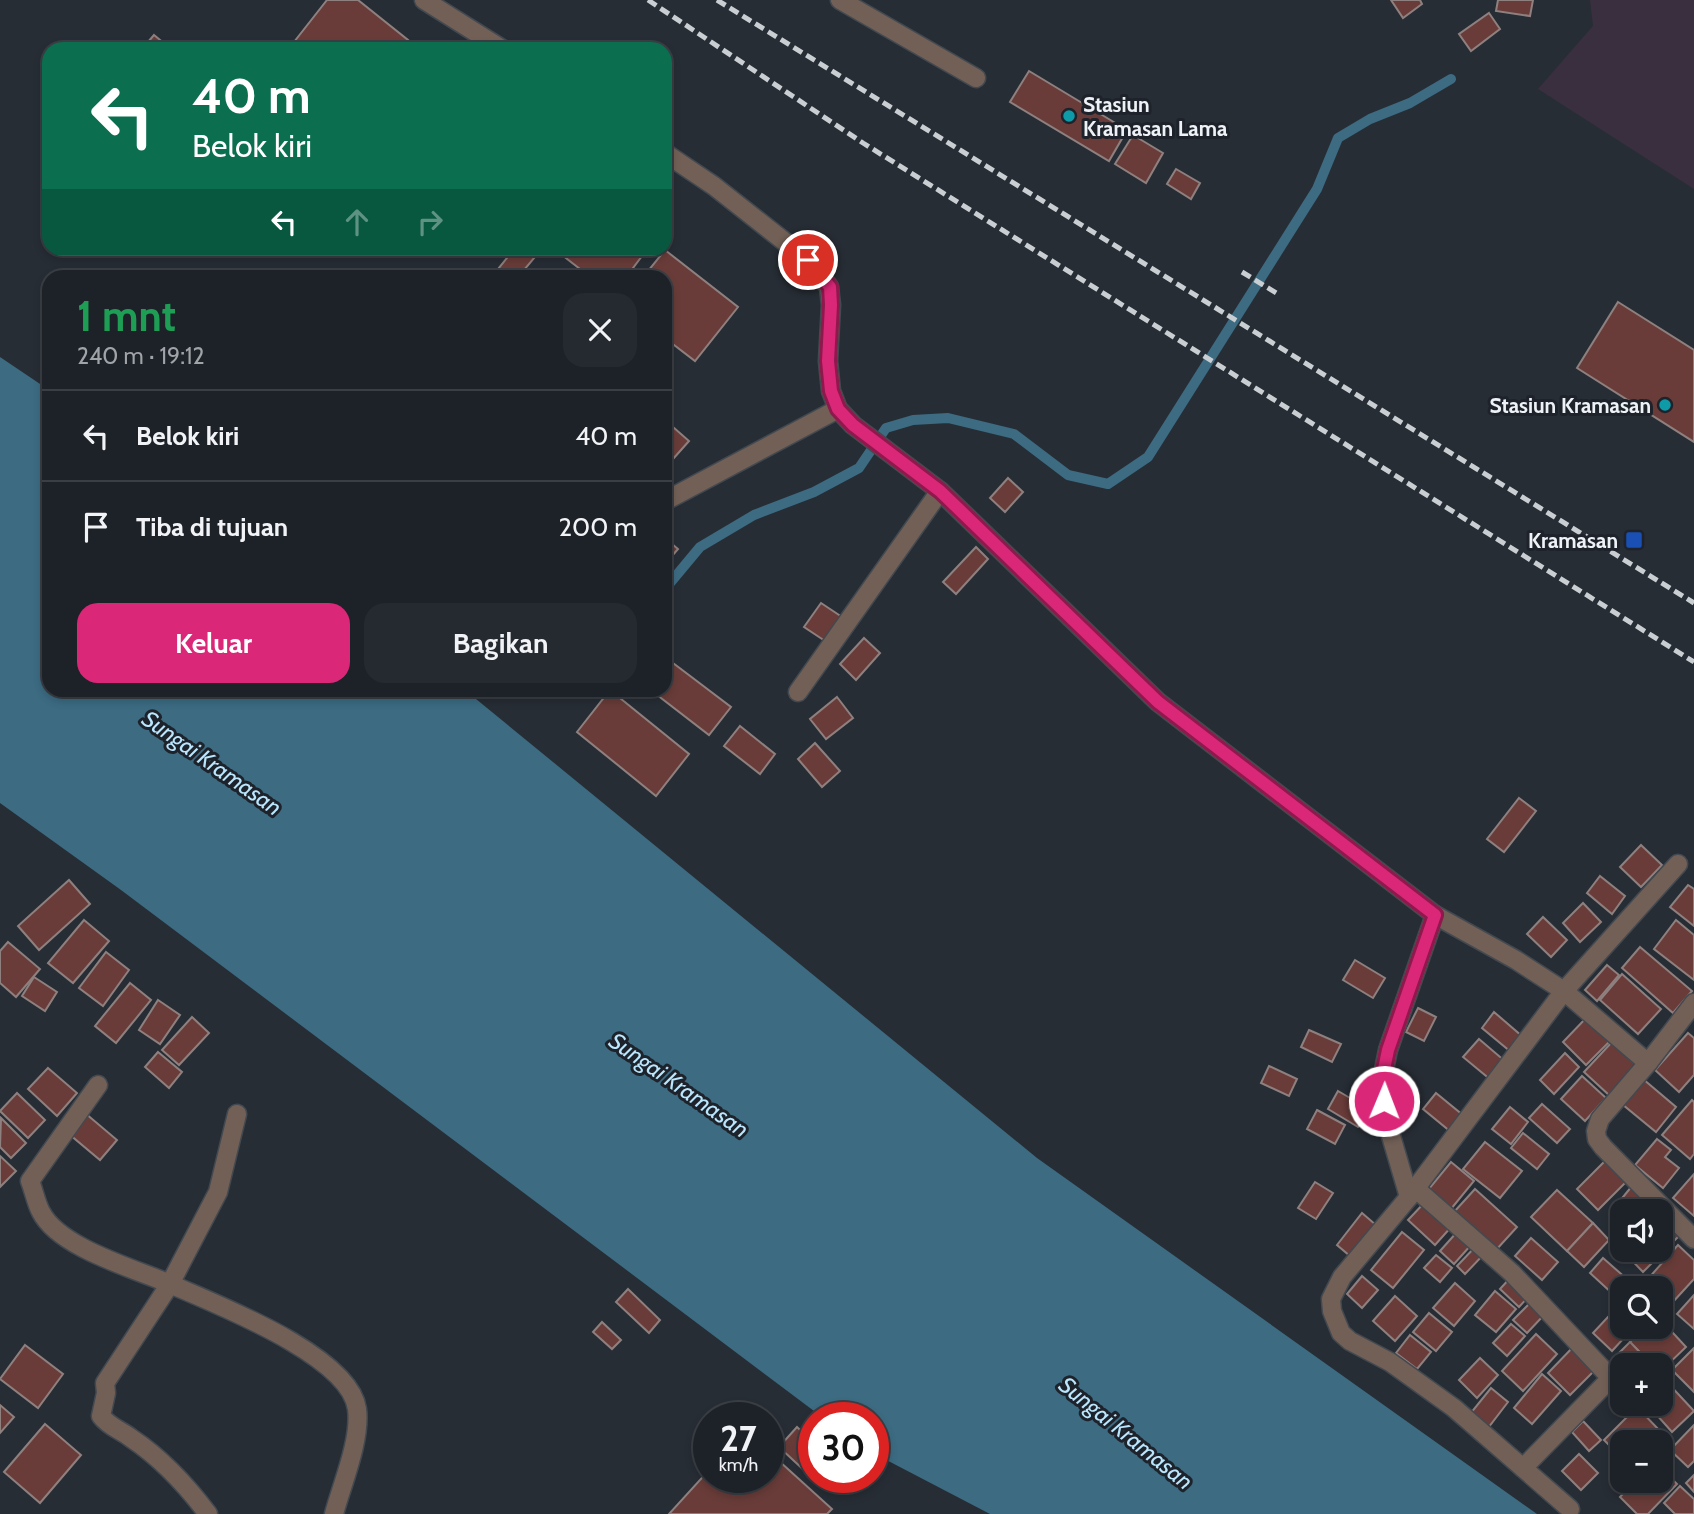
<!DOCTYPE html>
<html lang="id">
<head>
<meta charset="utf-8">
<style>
  :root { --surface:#1d2228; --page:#252a30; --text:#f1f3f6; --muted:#a0a4a8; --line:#3b3f45; --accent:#db2777 }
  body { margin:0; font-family:Cabin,sans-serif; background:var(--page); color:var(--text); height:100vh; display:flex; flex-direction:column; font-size:26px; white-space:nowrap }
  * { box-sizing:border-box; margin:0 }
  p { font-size:23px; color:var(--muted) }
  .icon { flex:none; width:38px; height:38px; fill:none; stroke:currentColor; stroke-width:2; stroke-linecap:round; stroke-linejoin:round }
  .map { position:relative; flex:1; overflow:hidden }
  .drawer { position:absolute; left:42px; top:270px; width:630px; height:427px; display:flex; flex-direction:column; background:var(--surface); border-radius:21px; box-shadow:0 4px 10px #0003,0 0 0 2px var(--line) }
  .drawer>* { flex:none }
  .hud { position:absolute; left:42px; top:42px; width:630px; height:214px; border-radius:21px; box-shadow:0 4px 10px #0003,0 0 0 2px var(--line); background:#0b6e4f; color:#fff; overflow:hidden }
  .fabs { position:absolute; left:1610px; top:1199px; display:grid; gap:14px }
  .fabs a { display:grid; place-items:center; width:63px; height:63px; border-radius:14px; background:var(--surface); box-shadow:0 4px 10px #0003,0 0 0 2px var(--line); font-size:35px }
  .speed { position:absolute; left:693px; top:1402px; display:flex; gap:14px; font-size:35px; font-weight:700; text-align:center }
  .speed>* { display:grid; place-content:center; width:91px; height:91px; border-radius:50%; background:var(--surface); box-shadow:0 4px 10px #0003,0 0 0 2px var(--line); line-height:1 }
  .speed small { font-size:18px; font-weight:400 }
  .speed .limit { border:10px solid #d22; background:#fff; color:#111 }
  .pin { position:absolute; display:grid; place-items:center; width:60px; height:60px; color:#fff; margin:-30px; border:4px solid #fff; border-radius:50%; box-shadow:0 2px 7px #0007 }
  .me { position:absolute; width:77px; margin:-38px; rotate:1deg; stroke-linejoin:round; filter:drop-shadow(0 0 5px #0008) }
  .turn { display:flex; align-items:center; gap:24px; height:147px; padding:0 35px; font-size:32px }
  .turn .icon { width:91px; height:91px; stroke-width:2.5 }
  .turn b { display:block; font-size:49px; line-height:60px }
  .lanes { display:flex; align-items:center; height:66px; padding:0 35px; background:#0003; justify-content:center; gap:35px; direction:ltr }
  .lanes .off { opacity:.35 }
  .round { display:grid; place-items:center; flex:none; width:74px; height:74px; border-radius:21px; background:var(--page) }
  .summary { display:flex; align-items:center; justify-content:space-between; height:119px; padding:0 35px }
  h1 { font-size:42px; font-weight:700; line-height:52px; color:#1e9e55 }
  .action { display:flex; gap:14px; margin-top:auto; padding:14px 35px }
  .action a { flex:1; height:80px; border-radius:21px; background:var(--accent); color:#fff; font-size:28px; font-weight:700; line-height:80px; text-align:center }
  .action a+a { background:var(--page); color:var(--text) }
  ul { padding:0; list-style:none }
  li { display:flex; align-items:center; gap:21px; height:91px; padding:0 35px; border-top:2px solid var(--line) }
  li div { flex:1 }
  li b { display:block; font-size:26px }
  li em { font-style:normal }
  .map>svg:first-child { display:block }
  .industrial { fill:#3a2f3f }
  .water { fill:#3c6b82 }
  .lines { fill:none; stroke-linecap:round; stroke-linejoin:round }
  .stream { stroke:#3c6b82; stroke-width:10 }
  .building { fill:#693c39; stroke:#8e807f; stroke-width:2 }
  .service-casing { stroke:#434950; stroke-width:21 }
  .minor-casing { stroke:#434950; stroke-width:21 }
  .service { stroke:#726056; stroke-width:18 }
  .minor { stroke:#726056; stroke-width:18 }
  .rail { stroke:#c9ced3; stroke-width:5; stroke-dasharray:10 5; stroke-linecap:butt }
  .route-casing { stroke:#8e194d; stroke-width:18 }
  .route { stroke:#db2777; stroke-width:12 }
  .culture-dot { fill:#0f9aa8; stroke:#1e232b; stroke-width:2.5 }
  .transit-dot { fill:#1a4fb4; stroke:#1e232b; stroke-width:2.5 }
  .labels { text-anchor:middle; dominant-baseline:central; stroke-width:6; stroke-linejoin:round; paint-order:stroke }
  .poi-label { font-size:21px; font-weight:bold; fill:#eef2f7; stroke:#1e232b; text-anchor:end }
  .water-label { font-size:23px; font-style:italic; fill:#bbe7fe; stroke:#1e232b }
</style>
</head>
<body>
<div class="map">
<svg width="1694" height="1514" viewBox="0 0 1694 1514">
  <rect width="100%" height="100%" fill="#272d35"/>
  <!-- industrial -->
  <polygon class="industrial" points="1590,0 1694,0 1694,189 1538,89 1593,26"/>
  <!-- water -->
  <polygon class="water" points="0,357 49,390 49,690 465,690 1037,1158 1537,1514 990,1514 873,1453 873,1418 822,1417 121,890 0,803"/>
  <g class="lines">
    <!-- stream -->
    <polyline class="stream" points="665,589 700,547 754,515 814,492 859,468 886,428 913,420 948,418 1014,434 1068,475 1108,484 1148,457 1317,189 1338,138 1370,119 1410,103 1451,79"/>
  </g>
  <!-- building -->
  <g class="building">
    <polygon points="327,0 358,0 408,40 401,49 303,49 294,42"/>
    <polygon points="1391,0 1420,0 1422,4 1403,18"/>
    <polygon points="1498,0 1533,0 1530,16 1496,11"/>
    <polygon points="1489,13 1500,29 1471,51 1459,34"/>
    <polygon points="154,35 171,49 142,49"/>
    <polygon points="1029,71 1127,130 1109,161 1010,102"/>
    <polygon points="1133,135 1163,153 1146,183 1115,164"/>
    <polygon points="1176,169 1200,183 1191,199 1167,184"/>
    <polygon points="515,248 524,248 535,257 519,276 497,276 494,274"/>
    <polygon points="553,248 648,248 627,276 589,276"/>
    <polygon points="665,250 738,307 695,361 665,338 665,276 644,276"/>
    <polygon points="1618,302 1694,350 1694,442 1577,368"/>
    <polygon points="665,420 689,441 665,468"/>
    <polygon points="1008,478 1023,492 1005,512 990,498"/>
    <polygon points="665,538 678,549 665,564"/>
    <polygon points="976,547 988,559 956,594 943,582"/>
    <polygon points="821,603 842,617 825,641 804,627"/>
    <polygon points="864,638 880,653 856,680 840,664"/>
    <polygon points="673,663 731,707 709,735 652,691 665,690 665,674"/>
    <polygon points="610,690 689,754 656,796 577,732"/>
    <polygon points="837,697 853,718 826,739 810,719"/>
    <polygon points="740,726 775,754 760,774 724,746"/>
    <polygon points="815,743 840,771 822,787 798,759"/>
    <polygon points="1519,798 1536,811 1504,852 1487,839"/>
    <polygon points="1641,845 1662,865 1641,887 1620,867"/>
    <polygon points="1600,876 1625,896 1612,914 1587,893"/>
    <polygon points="69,880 90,904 39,950 18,926"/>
    <polygon points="1688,885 1694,889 1694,926 1670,907"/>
    <polygon points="1583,903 1601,922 1580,942 1563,923"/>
    <polygon points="1543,917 1567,940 1551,957 1527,934"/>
    <polygon points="84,920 109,941 73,983 48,963"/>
    <polygon points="1676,920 1694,935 1694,980 1654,949"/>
    <polygon points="8,942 40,969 16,997 0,983 0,951"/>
    <polygon points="1640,947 1692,991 1673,1013 1622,968"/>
    <polygon points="106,952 129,970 103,1006 79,988"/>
    <polygon points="1355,960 1385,978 1373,998 1343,980"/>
    <polygon points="1607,965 1619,975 1597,1001 1585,990"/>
    <polygon points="1622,974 1661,1009 1638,1034 1600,1000"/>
    <polygon points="34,977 57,992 45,1011 22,996"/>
    <polygon points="130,983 151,1000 116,1043 95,1026"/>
    <polygon points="158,1000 180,1015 160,1044 139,1030"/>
    <polygon points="1418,1008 1436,1017 1424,1041 1406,1032"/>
    <polygon points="1494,1012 1523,1037 1511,1052 1482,1028"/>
    <polygon points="192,1017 209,1033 179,1065 162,1050"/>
    <polygon points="1587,1017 1610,1041 1586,1065 1563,1042"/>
    <polygon points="1309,1030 1341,1044 1332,1062 1301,1047"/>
    <polygon points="1688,1033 1694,1038 1694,1075 1679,1092 1655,1070"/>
    <polygon points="1479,1039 1506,1062 1491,1080 1463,1057"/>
    <polygon points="1612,1042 1637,1066 1609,1095 1584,1072"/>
    <polygon points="158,1052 182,1072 169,1088 145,1067"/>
    <polygon points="1565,1053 1579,1067 1554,1094 1540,1080"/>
    <polygon points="1269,1066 1297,1079 1289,1096 1261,1083"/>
    <polygon points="48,1068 77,1093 57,1116 28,1089"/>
    <polygon points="1582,1076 1606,1098 1585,1121 1561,1099"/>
    <polygon points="1643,1079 1676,1107 1656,1132 1622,1104"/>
    <polygon points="1338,1091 1369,1109 1358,1127 1328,1109"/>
    <polygon points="17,1093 45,1120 28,1138 0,1111"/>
    <polygon points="1436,1093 1464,1116 1451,1132 1423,1109"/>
    <polygon points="1692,1100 1694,1102 1694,1154 1690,1159 1662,1135"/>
    <polygon points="1542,1104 1570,1129 1557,1143 1529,1118"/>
    <polygon points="1510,1107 1528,1122 1511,1144 1492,1129"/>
    <polygon points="1317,1110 1345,1125 1335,1144 1307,1129"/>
    <polygon points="85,1113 117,1140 100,1160 69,1134"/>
    <polygon points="1,1118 26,1143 11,1158 0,1147"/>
    <polygon points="1523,1133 1549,1154 1537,1169 1511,1148"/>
    <polygon points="1657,1139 1671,1150 1665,1157 1679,1168 1663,1188 1635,1165"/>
    <polygon points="1485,1142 1522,1171 1500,1198 1463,1169"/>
    <polygon points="0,1156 16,1171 0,1187"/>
    <polygon points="1607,1159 1628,1180 1598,1210 1577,1189"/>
    <polygon points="1451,1162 1474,1181 1451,1209 1428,1190"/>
    <polygon points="1694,1174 1694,1216 1673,1198"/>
    <polygon points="1315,1182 1333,1193 1316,1219 1298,1208"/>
    <polygon points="1632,1186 1649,1201 1640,1211 1622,1211 1622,1224 1610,1213"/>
    <polygon points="1475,1189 1517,1227 1496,1250 1454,1212"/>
    <polygon points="1557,1190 1593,1223 1567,1251 1531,1217"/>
    <polygon points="1426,1201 1452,1226 1435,1245 1408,1220"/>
    <polygon points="1362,1213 1376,1225 1350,1256 1337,1245"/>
    <polygon points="1661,1215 1680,1235 1643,1272 1617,1245 1622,1240 1622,1250 1661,1250"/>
    <polygon points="1593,1223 1609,1240 1584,1267 1567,1251"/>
    <polygon points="1402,1232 1424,1250 1393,1288 1371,1270"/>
    <polygon points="1457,1232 1471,1245 1454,1264 1440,1251"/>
    <polygon points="1531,1238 1558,1262 1542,1280 1515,1256"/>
    <polygon points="1477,1245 1485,1253 1465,1274 1457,1266"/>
    <polygon points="1678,1245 1694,1260 1694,1279 1672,1303 1661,1293 1661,1288 1655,1288 1647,1280"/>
    <polygon points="1436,1255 1452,1268 1440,1282 1424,1268"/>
    <polygon points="1603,1258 1628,1280 1614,1295 1590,1273"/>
    <polygon points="1362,1276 1378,1290 1362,1308 1347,1294"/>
    <polygon points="1511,1277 1530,1295 1519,1307 1500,1289"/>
    <polygon points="1455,1283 1475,1301 1454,1326 1433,1308"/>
    <polygon points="628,1289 660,1320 649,1333 616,1302"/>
    <polygon points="1495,1291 1516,1309 1496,1332 1475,1315"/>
    <polygon points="1694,1295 1694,1329 1677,1314"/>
    <polygon points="1395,1296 1417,1316 1395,1341 1373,1321"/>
    <polygon points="1532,1301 1545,1314 1527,1333 1513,1320"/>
    <polygon points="1622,1302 1622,1326 1635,1326 1612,1351 1593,1333"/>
    <polygon points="1429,1313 1452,1332 1436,1351 1413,1332"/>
    <polygon points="1661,1320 1686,1347 1661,1371 1661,1365 1652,1365 1630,1342 1646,1326 1661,1326"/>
    <polygon points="602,1322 621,1340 612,1349 593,1332"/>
    <polygon points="1511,1324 1525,1336 1507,1356 1493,1343"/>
    <polygon points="1536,1334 1557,1354 1523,1391 1502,1371"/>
    <polygon points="1410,1335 1431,1352 1417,1369 1396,1353"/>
    <polygon points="1630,1342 1652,1365 1622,1365 1622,1373 1611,1361"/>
    <polygon points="1576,1344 1598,1367 1570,1395 1548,1373"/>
    <polygon points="25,1345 63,1374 38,1408 0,1379"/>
    <polygon points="1694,1348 1694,1392 1672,1370"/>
    <polygon points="1480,1358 1498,1375 1477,1398 1459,1380"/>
    <polygon points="1542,1374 1561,1391 1532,1424 1514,1408"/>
    <polygon points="1666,1381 1694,1411 1672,1432 1647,1404 1661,1404 1661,1386"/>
    <polygon points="1491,1388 1508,1402 1488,1428 1470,1414"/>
    <polygon points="0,1405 14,1417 0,1433"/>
    <polygon points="1637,1407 1661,1432 1651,1442 1622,1442 1622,1458 1604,1440"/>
    <polygon points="1583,1421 1601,1440 1589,1451 1572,1432"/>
    <polygon points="45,1424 81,1455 40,1503 4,1472"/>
    <polygon points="1694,1425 1694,1461 1688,1467 1670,1450"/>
    <polygon points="797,1427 814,1443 814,1464 806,1472 779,1447"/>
    <polygon points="768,1451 832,1509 827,1514 669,1514 709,1470 709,1477 768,1477"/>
    <polygon points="1579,1454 1598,1473 1581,1490 1562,1471"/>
    <polygon points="1661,1468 1677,1484 1648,1514 1637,1514 1620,1497 1636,1480 1661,1480"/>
    <polygon points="1694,1475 1694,1492 1686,1483"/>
    <polygon points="1680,1486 1694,1499 1694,1514 1675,1514 1664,1503"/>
  </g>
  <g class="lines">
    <defs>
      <polyline id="service" points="840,0 976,78"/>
      <g id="minor">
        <polyline points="424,0 502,49"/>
        <polyline points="665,153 714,186 808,260 829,287 831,305 828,361 831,391 838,409 853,425 940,491 1158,702 1435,915 1388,1050 1381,1084 1386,1119 1409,1197"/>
        <polyline points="665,501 838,409"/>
        <polyline points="798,692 940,491"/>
        <polyline points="1435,915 1516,960 1564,991 1648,1063"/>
        <polyline points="1694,1003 1648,1063 1600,1119 1596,1131 1597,1139 1603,1147 1694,1239"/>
        <path d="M98,1085l-68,96c4,10 6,22 11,31 18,36 95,57 129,72l-65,99 1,10 -5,23c8,11 20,14 30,22 30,20 56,48 77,76"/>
        <path d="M237,1114l-19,78 -48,92c45,20 180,71 187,125 4,31 -15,75 -23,105"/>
        <polyline points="1415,1188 1512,1273 1611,1378 1523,1468"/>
        <polyline points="1570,1509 1454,1408 1390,1362 1350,1341 1341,1333 1332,1311 1331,1299 1342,1277 1409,1197 1564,991 1678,864"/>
      </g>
    </defs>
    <!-- service casing -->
    <use href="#service" class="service-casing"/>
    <!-- minor casing -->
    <use href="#minor" class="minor-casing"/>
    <!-- service -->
    <use href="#service" class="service"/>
    <!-- minor -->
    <use href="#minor" class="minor"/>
    <!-- rail -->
    <g class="rail">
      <polyline points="648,0 863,143 1694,662"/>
      <polyline points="717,0 1694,603"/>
      <polyline points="1242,272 1278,294"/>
    </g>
  </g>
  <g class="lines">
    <defs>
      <polyline id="route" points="808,260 830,287 831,305 828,361 831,391 838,409 853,425 940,491 1158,702 1435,915 1388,1050 1381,1084 1384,1101"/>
    </defs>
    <!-- route casing -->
    <use href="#route" class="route-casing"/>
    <!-- route -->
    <use href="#route" class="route"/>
  </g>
  <!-- markers -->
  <g class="culture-dot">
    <circle cx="1069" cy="116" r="7"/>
    <circle cx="1665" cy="405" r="7"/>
  </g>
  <rect class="transit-dot" x="1625" y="531" width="18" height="18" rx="3.5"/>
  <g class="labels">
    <!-- poi labels -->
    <g class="poi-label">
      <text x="1083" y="104" text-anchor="start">Stasiun<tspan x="1083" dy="24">Kramasan Lama</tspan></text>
      <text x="1651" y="405">Stasiun Kramasan</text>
      <text x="1618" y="540">Kramasan</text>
    </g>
    <!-- water labels -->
    <g class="water-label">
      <text transform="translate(212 763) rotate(35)">Sungai Kramasan</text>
      <text transform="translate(679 1085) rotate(35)">Sungai Kramasan</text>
      <text transform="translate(1126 1433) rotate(39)">Sungai Kramasan</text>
    </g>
  </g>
</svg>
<div class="fabs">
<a><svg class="icon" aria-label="sound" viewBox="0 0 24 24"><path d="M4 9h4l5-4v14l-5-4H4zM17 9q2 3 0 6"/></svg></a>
<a><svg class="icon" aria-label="search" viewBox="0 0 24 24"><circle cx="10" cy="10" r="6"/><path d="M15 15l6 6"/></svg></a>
<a>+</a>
<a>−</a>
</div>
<div class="speed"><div>27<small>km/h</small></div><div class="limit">30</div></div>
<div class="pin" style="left:808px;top:260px;background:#d93025"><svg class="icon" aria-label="arrive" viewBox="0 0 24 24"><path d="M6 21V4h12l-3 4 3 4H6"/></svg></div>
<svg class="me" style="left:1384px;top:1101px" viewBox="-20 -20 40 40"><circle r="17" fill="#db2777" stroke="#fff" stroke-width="3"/><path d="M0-11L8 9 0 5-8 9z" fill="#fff"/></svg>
<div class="hud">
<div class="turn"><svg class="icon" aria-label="left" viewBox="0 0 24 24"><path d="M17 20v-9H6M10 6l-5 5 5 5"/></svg><div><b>40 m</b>Belok kiri</div></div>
<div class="lanes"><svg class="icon" aria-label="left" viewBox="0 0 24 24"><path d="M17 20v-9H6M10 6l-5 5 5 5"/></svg><svg class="icon off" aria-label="ahead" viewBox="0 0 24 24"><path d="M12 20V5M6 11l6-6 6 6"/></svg><svg class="icon off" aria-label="right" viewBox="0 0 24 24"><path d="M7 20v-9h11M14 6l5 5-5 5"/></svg></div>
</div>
<section class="drawer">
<div class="summary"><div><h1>1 mnt</h1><p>240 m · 19:12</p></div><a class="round"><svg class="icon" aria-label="close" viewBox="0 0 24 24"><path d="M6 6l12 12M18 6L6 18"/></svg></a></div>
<ul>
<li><svg class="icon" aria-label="left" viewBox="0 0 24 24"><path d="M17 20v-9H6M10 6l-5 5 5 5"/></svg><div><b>Belok kiri</b></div><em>40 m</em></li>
<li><svg class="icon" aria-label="arrive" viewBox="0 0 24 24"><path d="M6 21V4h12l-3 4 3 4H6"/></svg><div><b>Tiba di tujuan</b></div><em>200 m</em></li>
</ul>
<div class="action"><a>Keluar</a><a>Bagikan</a></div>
</section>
</div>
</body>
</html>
